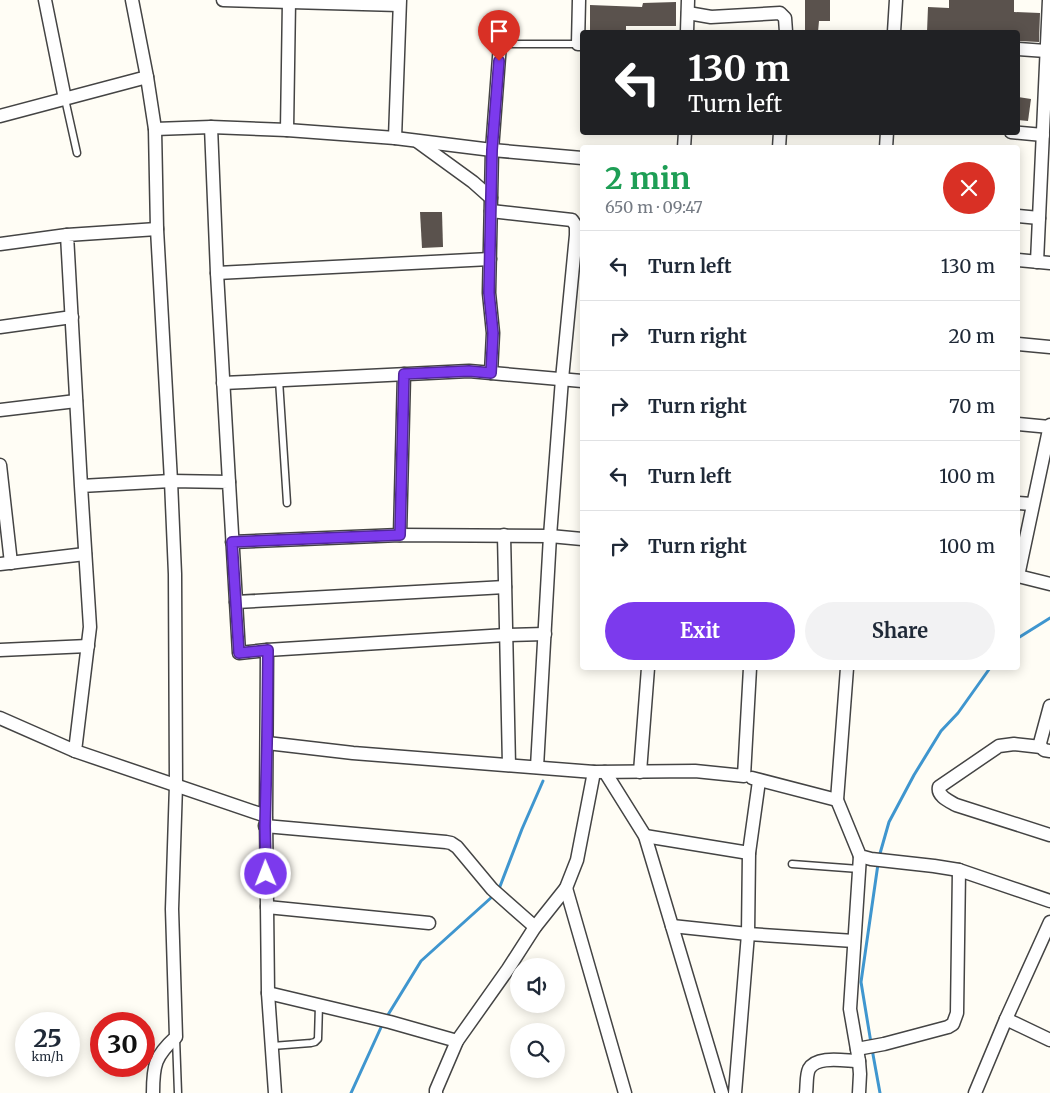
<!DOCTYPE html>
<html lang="en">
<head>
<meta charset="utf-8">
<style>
  :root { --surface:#fff; --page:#f2f2f3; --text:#1f2937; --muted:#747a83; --line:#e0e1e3; --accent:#7c3aed }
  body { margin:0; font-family:Merriweather,serif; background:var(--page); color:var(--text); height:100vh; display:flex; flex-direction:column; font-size:19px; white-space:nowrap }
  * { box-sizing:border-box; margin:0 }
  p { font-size:16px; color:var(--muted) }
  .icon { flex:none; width:28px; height:28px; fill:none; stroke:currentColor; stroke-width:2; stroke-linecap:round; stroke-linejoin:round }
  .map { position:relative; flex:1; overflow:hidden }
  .side { position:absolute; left:580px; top:145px; width:440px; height:525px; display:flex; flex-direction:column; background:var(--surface); border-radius:5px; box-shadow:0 2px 12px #0003 }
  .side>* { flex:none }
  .banner { position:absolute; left:580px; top:30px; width:440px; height:105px; border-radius:5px; box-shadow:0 2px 12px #0003; background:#202124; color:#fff; overflow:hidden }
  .fabs { position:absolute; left:510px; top:958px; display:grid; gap:10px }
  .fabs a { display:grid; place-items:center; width:55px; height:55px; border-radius:50%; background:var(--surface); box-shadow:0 2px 12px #0003; font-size:25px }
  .speed { position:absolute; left:15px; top:1012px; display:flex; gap:10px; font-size:25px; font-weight:700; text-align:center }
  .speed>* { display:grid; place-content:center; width:65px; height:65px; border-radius:50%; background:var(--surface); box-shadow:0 2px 12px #0003; line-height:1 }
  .speed small { font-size:12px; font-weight:400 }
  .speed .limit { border:8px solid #d22; background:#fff; color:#111 }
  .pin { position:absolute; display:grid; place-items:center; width:42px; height:42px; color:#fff; margin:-51px -21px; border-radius:50% 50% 50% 0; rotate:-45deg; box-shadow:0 0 5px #0007 }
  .pin .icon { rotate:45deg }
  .me { position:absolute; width:55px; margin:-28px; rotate:359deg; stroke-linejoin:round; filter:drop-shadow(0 0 4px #0008) }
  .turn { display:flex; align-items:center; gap:18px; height:105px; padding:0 25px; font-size:22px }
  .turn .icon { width:65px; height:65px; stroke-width:2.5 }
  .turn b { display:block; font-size:35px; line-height:42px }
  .round { display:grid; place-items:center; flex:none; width:52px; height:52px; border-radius:26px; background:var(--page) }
  .head { display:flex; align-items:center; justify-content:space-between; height:85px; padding:0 25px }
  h1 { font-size:30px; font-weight:700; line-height:38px; color:#1e9e55 }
  .action { display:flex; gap:10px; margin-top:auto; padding:10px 25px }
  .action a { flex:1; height:58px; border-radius:30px; background:var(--accent); color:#fff; font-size:20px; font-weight:700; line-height:58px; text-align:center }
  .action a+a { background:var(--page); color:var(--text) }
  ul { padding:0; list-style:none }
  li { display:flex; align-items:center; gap:15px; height:70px; padding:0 25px; border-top:1px solid var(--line) }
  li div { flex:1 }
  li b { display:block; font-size:19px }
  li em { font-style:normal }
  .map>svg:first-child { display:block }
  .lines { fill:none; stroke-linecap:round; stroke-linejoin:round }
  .stream { stroke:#3f96cf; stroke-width:3 }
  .building { fill:#5a524d }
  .service-casing { stroke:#444; stroke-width:9 }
  .minor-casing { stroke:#444; stroke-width:15 }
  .service { stroke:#fff; stroke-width:6 }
  .minor { stroke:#fff; stroke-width:12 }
  .route-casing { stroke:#51269a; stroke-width:12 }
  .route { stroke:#7c3aed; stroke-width:9 }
</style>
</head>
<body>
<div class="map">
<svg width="1050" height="1093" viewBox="0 0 1050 1093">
  <rect width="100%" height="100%" fill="#fffdf5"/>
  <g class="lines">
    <!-- stream -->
    <g class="stream">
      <polyline points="1018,638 1050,618"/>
      <polyline points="879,857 889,822 914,775 941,731 958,713 990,668"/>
      <polyline points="499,889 522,829 543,781"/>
      <polyline points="386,1018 421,961 493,896"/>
      <polyline points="871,1043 861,982 878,864"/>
      <polyline points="872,1049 880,1093"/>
      <polyline points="351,1093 383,1023"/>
    </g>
  </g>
  <!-- building -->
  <g class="building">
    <polygon points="805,0 830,0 830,21 819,21 818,32 805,32"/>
    <polygon points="949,0 1014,0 1014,12 1040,13 1039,42 1019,41 1019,32 927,32 928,7 949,8"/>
    <polygon points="676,2 676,26 626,26 626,32 590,32 590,5 642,7 643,3"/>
    <polygon points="1018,97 1031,99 1028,121 1018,120"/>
    <polygon points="420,212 442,212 443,247 422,248"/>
  </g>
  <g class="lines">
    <defs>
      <g id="service">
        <polyline points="500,44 578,44"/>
        <polyline points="65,99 77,153"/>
        <polyline points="279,380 287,503"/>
        <polyline points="792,864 859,869"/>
        <polyline points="176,1038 178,1093"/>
        <polyline points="272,1046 311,1043 315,1042 318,1039 319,1005"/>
      </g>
      <g id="minor">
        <polyline points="45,0 65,99"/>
        <path d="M132,0l15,77 8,52 2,100 14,252 4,93 1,211 -4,124 4,128c-21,19 -23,28 -23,56"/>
        <polyline points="223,0 399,5"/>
        <polyline points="579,0 578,44 582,44"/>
        <polyline points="688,13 711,17 780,13 785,18 786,32"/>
        <polyline points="687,32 688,0"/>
        <polyline points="894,32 896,0"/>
        <polyline points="1018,49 1046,51"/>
        <polyline points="0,116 147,77"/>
        <polyline points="211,127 217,273 229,482"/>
        <polyline points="155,129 211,127 287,130 395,138 492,150 582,158"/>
        <polyline points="287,130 289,1"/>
        <polyline points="1011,132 1043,135"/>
        <polyline points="395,138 400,0"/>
        <polyline points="418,142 473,182 491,198"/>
        <polyline points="684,148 685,132"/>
        <polyline points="779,148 780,132"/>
        <polyline points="886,148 887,132"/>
        <polyline points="491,211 572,220 576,226 576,235 562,379 550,536 537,767"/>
        <polyline points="1018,216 1039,218"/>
        <polyline points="0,244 67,235"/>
        <polyline points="1018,260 1050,263"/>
        <polyline points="1037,262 1049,0"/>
        <polyline points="217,273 490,259"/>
        <polyline points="0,327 72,317"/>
        <polyline points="1018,344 1050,347"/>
        <polyline points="491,373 493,333 489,293 492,150 500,44"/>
        <polyline points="223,383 469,371 582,381"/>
        <polyline points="0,410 76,401"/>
        <polyline points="1018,424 1050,427"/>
        <polyline points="0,465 11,563"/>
        <polyline points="81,486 90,627 75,751 266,816 267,650 239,653 229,482 171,481 81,486 67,235 157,229"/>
        <polyline points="1018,503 1032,504"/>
        <polyline points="400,535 404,374"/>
        <polyline points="504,535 509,765"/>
        <polyline points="232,542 400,535 550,536 582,539"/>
        <polyline points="0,564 85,554"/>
        <polyline points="1018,576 1050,425"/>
        <polyline points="1018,576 1050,584"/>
        <polyline points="236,602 505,587"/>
        <polyline points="0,650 88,646"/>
        <polyline points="267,650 506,635 545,634"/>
        <polyline points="847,668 837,800 860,856 871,859 934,866 959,870 1050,901"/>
        <polyline points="1050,706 1040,743 1041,747 1044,750 1050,751"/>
        <polyline points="0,718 75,751"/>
        <polyline points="267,743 353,753 594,772 695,771 744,776 750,668"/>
        <path d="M1041,747l-27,-3 -15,2 -60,41c-2,9 10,14 17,18l94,30"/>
        <polyline points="605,772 645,836 722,1093"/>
        <polyline points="640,772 648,668"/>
        <polyline points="752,778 837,800"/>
        <polyline points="266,818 268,993 275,1093"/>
        <polyline points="265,826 446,842 451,843 457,847 492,889 535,927"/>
        <polyline points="645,836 749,853"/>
        <polyline points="566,888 625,1093"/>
        <polyline points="267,907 429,923"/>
        <polyline points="672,926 748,934 854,941"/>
        <polyline points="268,993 390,1022 457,1041"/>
        <polyline points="1006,1019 1050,1040"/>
        <polyline points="857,1049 884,1044 948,1027 953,1024 957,1013 959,870"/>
        <polyline points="436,1093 436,1090 457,1041 508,969 535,927 566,888 577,860 594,772"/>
        <polyline points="735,1093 748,934 749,853 759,781"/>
        <path d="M806,1093c1,-7 0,-18 3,-24 8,-14 36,-8 50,-8"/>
        <polyline points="859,1093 860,1074 859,1061 850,1009 860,856"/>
        <polyline points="975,1093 1006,1019 1050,922"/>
      </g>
    </defs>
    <!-- service casing -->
    <use href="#service" class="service-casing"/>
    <!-- minor casing -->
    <use href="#minor" class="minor-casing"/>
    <!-- service -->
    <use href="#service" class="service"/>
    <!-- minor -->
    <use href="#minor" class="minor"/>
  </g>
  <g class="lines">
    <defs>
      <polyline id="route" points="266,874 265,826 267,743 268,650 239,653 232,542 400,535 404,374 469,371 491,373 493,333 489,293 492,150 499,61"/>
    </defs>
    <!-- route casing -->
    <use href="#route" class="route-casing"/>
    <!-- route -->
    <use href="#route" class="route"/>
  </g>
</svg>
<div class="fabs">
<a><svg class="icon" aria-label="sound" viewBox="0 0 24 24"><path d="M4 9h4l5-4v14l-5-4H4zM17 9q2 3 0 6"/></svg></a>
<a><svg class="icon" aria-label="search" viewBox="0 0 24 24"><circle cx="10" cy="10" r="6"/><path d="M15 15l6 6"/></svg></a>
</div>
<div class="speed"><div>25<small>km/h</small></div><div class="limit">30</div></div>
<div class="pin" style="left:499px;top:61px;background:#d93025"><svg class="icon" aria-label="arrive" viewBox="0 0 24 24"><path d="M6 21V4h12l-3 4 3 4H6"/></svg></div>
<svg class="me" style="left:266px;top:874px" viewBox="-20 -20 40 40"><circle r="17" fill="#7c3aed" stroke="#fff" stroke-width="3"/><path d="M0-11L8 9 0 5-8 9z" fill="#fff"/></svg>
<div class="banner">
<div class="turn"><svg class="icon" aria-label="left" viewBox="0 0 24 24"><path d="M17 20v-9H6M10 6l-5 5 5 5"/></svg><div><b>130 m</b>Turn left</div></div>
</div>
<section class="side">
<div class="head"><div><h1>2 min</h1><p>650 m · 09:47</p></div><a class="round" style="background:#d93025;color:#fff"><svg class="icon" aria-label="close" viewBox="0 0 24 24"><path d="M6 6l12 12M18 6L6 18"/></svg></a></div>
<ul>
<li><svg class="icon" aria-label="left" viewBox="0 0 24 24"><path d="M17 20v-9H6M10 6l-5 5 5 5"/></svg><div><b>Turn left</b></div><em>130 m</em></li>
<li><svg class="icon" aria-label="right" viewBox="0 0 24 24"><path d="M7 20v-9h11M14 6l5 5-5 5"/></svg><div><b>Turn right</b></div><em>20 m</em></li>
<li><svg class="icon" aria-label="right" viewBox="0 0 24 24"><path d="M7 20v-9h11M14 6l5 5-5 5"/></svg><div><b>Turn right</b></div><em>70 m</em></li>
<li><svg class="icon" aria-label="left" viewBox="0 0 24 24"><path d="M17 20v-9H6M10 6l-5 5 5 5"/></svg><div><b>Turn left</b></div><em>100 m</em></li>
<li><svg class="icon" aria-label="right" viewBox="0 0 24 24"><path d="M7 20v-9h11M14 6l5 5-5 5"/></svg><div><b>Turn right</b></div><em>100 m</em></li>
</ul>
<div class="action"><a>Exit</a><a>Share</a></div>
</section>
</div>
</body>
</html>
